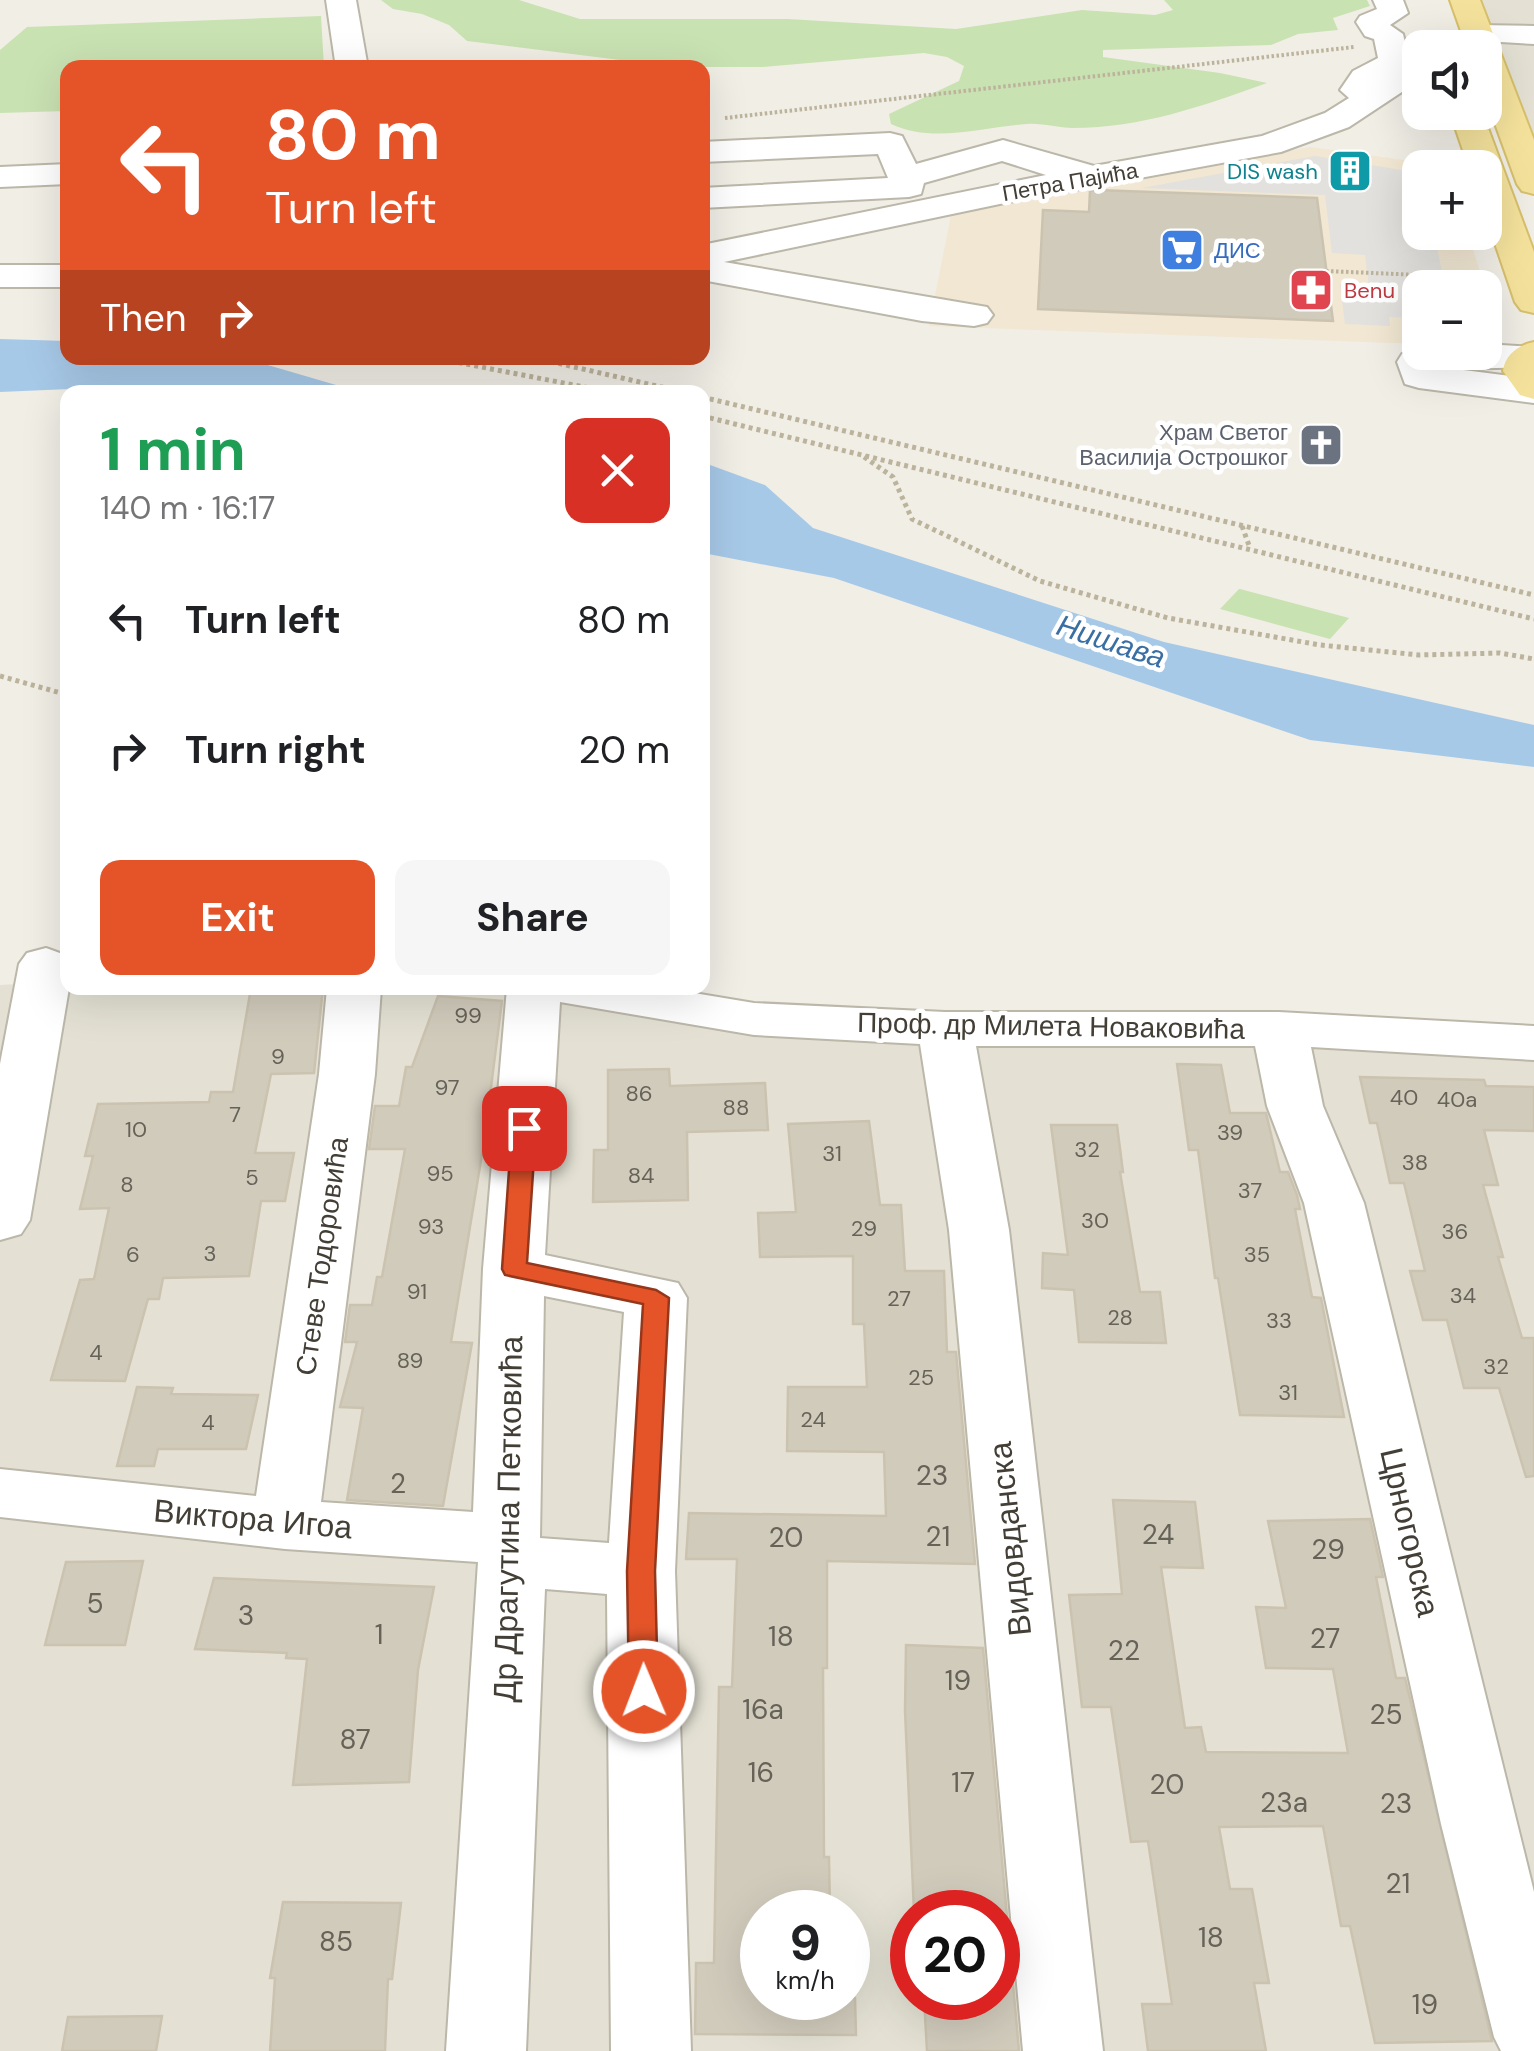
<!DOCTYPE html>
<html lang="en">
<head>
<meta charset="utf-8">
<style>
  :root { --surface:#fff; --page:#f6f6f6; --text:#202124; --muted:#757577; --accent:#e55429 }
  body { margin:0; font-family:"DM Sans",sans-serif; background:var(--page); color:var(--text); height:100vh; display:flex; flex-direction:column; font-size:38px; white-space:nowrap }
  * { box-sizing:border-box; margin:0 }
  p { font-size:32px; color:var(--muted) }
  .icon { flex:none; width:55px; height:55px; fill:none; stroke:currentColor; stroke-width:2; stroke-linecap:round; stroke-linejoin:round }
  .map { position:relative; flex:1; overflow:hidden }
  .panel { position:absolute; left:60px; top:385px; width:650px; height:610px; display:flex; flex-direction:column; background:var(--surface); border-radius:20px; box-shadow:0 10px 40px #0002 }
  .panel>* { flex:none }
  .banner { position:absolute; left:60px; top:60px; width:650px; height:305px; border-radius:20px; box-shadow:0 10px 40px #0002; background:#e55429; color:#fff; overflow:hidden }
  .controls { position:absolute; left:1402px; top:30px; display:grid; gap:20px }
  .controls a { display:grid; place-items:center; width:100px; height:100px; border-radius:20px; background:var(--surface); box-shadow:0 10px 40px #0002; font-size:50px }
  .speed { position:absolute; left:740px; top:1890px; display:flex; gap:20px; font-size:50px; font-weight:700; text-align:center }
  .speed>* { display:grid; place-content:center; width:130px; height:130px; border-radius:50%; background:var(--surface); box-shadow:0 10px 40px #0002; line-height:1 }
  .speed small { font-size:25px; font-weight:400 }
  .speed .limit { border:15px solid #d22; background:#fff; color:#111 }
  .pin { position:absolute; display:grid; place-items:center; width:85px; height:85px; color:#fff; margin:-42px; border-radius:20px; box-shadow:0 5px 15px #0006 }
  .me { position:absolute; width:110px; margin:-55px; rotate:359deg; stroke-linejoin:round; filter:drop-shadow(0 0 8px #0008) }
  .turn { display:flex; align-items:center; gap:35px; height:210px; padding:0 40px; font-size:45px }
  .turn .icon { width:130px; height:130px; stroke-width:2.5 }
  .turn b { display:block; font-size:70px; line-height:85px }
  .then { display:flex; align-items:center; height:95px; padding:0 40px; background:#0003; gap:20px; font-size:38px }
  .round { display:grid; place-items:center; flex:none; width:105px; height:105px; border-radius:20px; background:var(--page) }
  .head { display:flex; align-items:center; justify-content:space-between; height:170px; padding:0 40px }
  h1 { font-size:60px; font-weight:700; line-height:75px; color:#1e9e55 }
  .primary-button { display:flex; gap:20px; margin-top:auto; padding:20px 40px }
  .primary-button a { flex:1; height:115px; border-radius:20px; background:var(--accent); color:#fff; font-size:40px; font-weight:700; line-height:115px; text-align:center }
  .primary-button a+a { background:var(--page); color:var(--text) }
  ul { padding:0; list-style:none }
  li { display:flex; align-items:center; gap:30px; height:130px; padding:0 40px }
  li div { flex:1 }
  li b { display:block; font-size:38px }
  li em { font-style:normal }
  .map>svg:first-child { display:block }
  .residential { fill:#e4e1d4; fill-rule:evenodd }
  .commercial { fill:#f1e7d2 }
  .green { fill:#c9e2b2 }
  .parking { fill:#e2e1dd }
  .water { fill:#a7c9e8 }
  .building { fill:#d1cbbc; stroke:#cbc3b0; stroke-width:2.5 }
  .lines { fill:none; stroke-linecap:round; stroke-linejoin:round }
  .minor-casing { stroke:#bbb7a9; stroke-width:4 }
  .major-casing { stroke:#d7c06d; stroke-width:4 }
  .path-far1 { stroke:#bcb39c; stroke-width:4; stroke-dasharray:2.5 2.5; stroke-linecap:butt }
  .path { stroke:#bcb39c; stroke-width:5; stroke-dasharray:4 4; stroke-linecap:butt }
  .minor { fill:#fff; fill-rule:evenodd }
  .major { fill:#f4e29c; fill-rule:evenodd }
  .route { fill:#e55429; stroke:#95371b; stroke-width:2.5 }
  .labels { text-anchor:middle; dominant-baseline:central; stroke-width:9; stroke-linejoin:round; paint-order:stroke }
  .far-culture-label { font-size:22px; fill:#0d838f; stroke:#fff; text-anchor:end }
  .far-street-label { font-size:22px; fill:#433f36; stroke:#fff }
  .far-shop-label { font-size:22px; fill:#366cbe; stroke:#fff; text-anchor:start }
  .far-health-label { font-size:22px; fill:#be3a42; stroke:#fff; text-anchor:start }
  .far-worship-label { font-size:22px; fill:#5b616d; stroke:#fff; text-anchor:end }
  .number-label { font-size:22px; fill:#666258 }
  .street-label { font-size:28px; fill:#433f36; stroke:#fff }
  .near-number-label { font-size:28px; fill:#666258 }
  .water-label { font-size:30px; font-style:italic; fill:#3a6fa4; stroke:#fff }
  .near-street-label { font-size:32px; fill:#433f36; stroke:#fff }
</style>
</head>
<body>
<div class="map">
<svg width="1534" height="2051" viewBox="0 0 1534 2051">
  <rect width="100%" height="100%" fill="#f1eee6"/>
  <!-- residential -->
  <g class="residential">
    <polygon points="1481,0 1534,0 1534,163 1509,100"/>
    <path d="M67,981l1,7h462l94,26 282,31h338l290,15v991h-1534v-1066zM762,1912h86v86h-86zM912,1912h86v86h-86z"/>
  </g>
  <!-- commercial -->
  <polygon class="commercial" points="1310,147 1447,166 1420,168 1420,232 1468,233 1485,288 1420,288 1420,344 929,326 951,215"/>
  <!-- green -->
  <g class="green">
    <path d="M381,0h138l61,19h208l168,10 126,-19 73,5 18,-5 -9,-10h203l3,6 -37,12 5,12 -40,4 -27,11 -168,5v7l117,16 47,10c-64,23 -126,45 -194,45 -15,0 -31,-5 -46,-4 -46,3 -93,20 -136,0l-2,-10 70,-33 5,-15 -17,-9 -23,-4 -161,14h-87l-209,-26 -18,-16 -27,-11 -29,-5z"/>
    <polygon points="321,16 324,67 68,68 67,111 0,113 0,50 27,27"/>
    <polygon points="1239,589 1240,589 1349,618 1330,639 1220,609"/>
  </g>
  <!-- parking -->
  <polygon class="parking" points="1315,156 1420,173 1420,232 1434,233 1445,287 1420,288 1420,318 1389,317 1390,326 1345,324 1340,285 1369,286 1365,255 1332,253 1325,195 1142,188"/>
  <!-- water -->
  <g class="water">
    <polygon points="0,339 67,341 68,358 244,358 360,392 151,392 93,388 0,392"/>
    <polygon points="702,462 765,485 813,528 1164,642 1534,725 1534,767 1310,740 834,578 703,553"/>
  </g>
  <!-- building -->
  <g class="building">
    <polygon points="1096,190 1317,198 1333,321 1038,309 1043,210 1089,212 1090,191"/>
    <polygon points="251,988 323,988 314,1073 271,1074 255,1153 294,1153 285,1201 261,1201 249,1276 163,1278 159,1299 148,1299 125,1381 51,1380 80,1280 94,1279 109,1208 80,1209 93,1156 85,1156 98,1104 209,1102 211,1092 233,1092"/>
    <polygon points="438,996 502,1001 484,1142 451,1342 472,1343 443,1506 347,1500 363,1408 340,1407 357,1342 345,1342 350,1305 372,1305 377,1277 382,1277 405,1149 369,1149 375,1106 399,1106 406,1067 412,1067"/>
    <polygon points="1177,1064 1221,1065 1230,1113 1266,1113 1280,1172 1288,1172 1297,1195 1300,1209 1295,1209 1312,1297 1321,1298 1344,1417 1240,1415 1218,1278 1215,1278 1198,1150 1189,1150"/>
    <polygon points="669,1069 670,1086 765,1083 768,1130 687,1132 688,1200 593,1202 594,1150 608,1150 608,1070"/>
    <polygon points="1360,1077 1484,1080 1486,1086 1534,1087 1534,1131 1484,1130 1498,1185 1483,1185 1503,1257 1498,1257 1522,1338 1534,1338 1534,1476 1526,1477 1499,1388 1464,1388 1447,1320 1423,1320 1410,1271 1425,1271 1404,1183 1390,1183 1377,1123 1370,1123"/>
    <polygon points="869,1121 880,1205 901,1205 905,1271 944,1271 947,1352 956,1352 975,1564 827,1561 827,1668 823,1668 824,1857 829,1857 830,1912 762,1912 762,1998 855,1998 856,2035 695,2034 696,1963 714,1963 719,1687 732,1687 737,1559 686,1559 689,1513 886,1516 884,1452 787,1451 788,1387 867,1387 864,1324 853,1324 853,1256 760,1257 758,1213 796,1212 788,1124"/>
    <polygon points="1051,1125 1117,1125 1123,1172 1120,1172 1140,1292 1160,1292 1166,1343 1079,1342 1074,1290 1042,1288 1043,1253 1068,1255"/>
    <polygon points="137,1387 173,1388 171,1394 258,1395 246,1449 158,1449 154,1466 117,1466"/>
    <polygon points="1113,1500 1195,1502 1203,1568 1161,1567 1185,1728 1201,1727 1206,1752 1348,1753 1333,1669 1266,1668 1256,1607 1286,1608 1268,1521 1370,1519 1383,1577 1376,1577 1396,1678 1405,1678 1492,2041 1375,2043 1350,1926 1341,1926 1323,1826 1219,1827 1230,1889 1252,1889 1269,1983 1254,1983 1266,2051 1148,2051 1142,2004 1172,2004 1148,1841 1131,1842 1111,1707 1082,1707 1069,1595 1122,1594"/>
    <polygon points="143,1561 125,1645 45,1645 66,1562"/>
    <polygon points="214,1578 434,1587 418,1670 409,1782 293,1785 307,1659 286,1658 287,1653 195,1649"/>
    <polygon points="906,1645 983,1648 1019,2051 927,2051 924,1998 998,1998 998,1912 914,1912 905,1711"/>
    <polygon points="283,1902 401,1903 392,1979 388,1979 385,2051 270,2051 275,1978 270,1978"/>
    <polygon points="162,2016 156,2051 62,2051 68,2017"/>
  </g>
  <g class="lines">
    <defs>
      <g id="minor">
        <polygon points="326,0 356,0 368,68 336,68"/>
        <polygon points="1373,0 1403,0 1408,13 1390,25 1403,34 1409,59 1420,57 1420,80 1349,127 1281,152 1014,201 724,262 987,307 993,315 987,323 974,326 922,321 702,280 702,245 1046,175 1002,161 924,183 921,194 909,197 702,208 702,188 888,178 878,154 702,162 702,142 890,133 902,136 916,164 1003,140 1094,166 1262,136 1325,113 1349,98 1340,90 1353,71 1378,58 1374,39 1365,36 1356,22 1360,16 1377,9"/>
        <polygon points="1478,25 1534,26 1534,44 1467,40 1463,34 1467,28"/>
        <polygon points="68,164 68,184 0,187 0,167"/>
        <rect x="0" y="265" width="68" height="22"/>
        <polygon points="1485,344 1534,347 1534,367 1456,369 1534,379 1534,403 1419,388 1405,384 1397,362 1402,354 1420,350 1485,352"/>
        <polygon points="46,948 68,956 69,988 30,1220 21,1234 0,1240 0,1064 19,964 27,953"/>
        <path d="M327,988h54l-6,86 -54,428 152,10 10,-243 24,-281h157l90,15 191,9h334l255,14v34l-223,-13 12,59 41,97 170,689v159h-33l-7,-14 -53,-213 -137,-621 -37,-97 -12,-60h-279l33,184 94,821h-80l-74,-821 -29,-186 -166,-9 -194,-33 -15,253 133,28 9,15 -12,273 16,480h-80l-4,-457 -62,-5 -19,462h-80l32,-489 -193,-13 -285,-32v-48l256,27 63,-422zM544,1296l80,16 -15,231 -69,-5z"/>
      </g>
      <g id="major">
        <polygon points="1450,0 1480,0 1534,140 1534,194 1522,191 1517,184 1485,96 1485,48 1467,48"/>
        <polygon points="1450,112 1482,112 1534,252 1534,313 1521,310 1515,302 1485,214 1485,168 1469,168"/>
        <path d="M1534,342v57l-14,-4 -17,-24c2,-17 16,-26 31,-29z"/>
      </g>
    </defs>
    <!-- minor casing -->
    <use href="#minor" class="minor-casing"/>
    <!-- major casing -->
    <use href="#major" class="major-casing"/>
    <!-- path-far1 -->
    <g class="path-far1">
      <polyline points="725,118 1354,47"/>
      <polyline points="1326,271 1490,278"/>
    </g>
    <!-- path -->
    <g class="path">
      <polyline points="435,358 610,392"/>
      <polyline points="535,358 683,392"/>
      <polyline points="702,397 1534,595"/>
      <polyline points="702,416 1534,619"/>
      <polyline points="864,457 893,477 912,519 1040,581 1168,618 1320,645 1419,655 1500,653 1534,659"/>
      <polyline points="1242,526 1250,548"/>
      <polyline points="0,676 68,695"/>
    </g>
    <!-- minor -->
    <use href="#minor" class="minor"/>
    <!-- major -->
    <use href="#major" class="major"/>
  </g>
  <!-- route -->
  <polygon class="route" points="524,1121 536,1128 527,1263 656,1290 669,1298 655,1571 658,1691 654,1699 644,1703 633,1699 629,1691 627,1571 643,1304 505,1275 502,1269 512,1128"/>
  <!-- icons -->
  <defs>
    <symbol id="building-square" viewBox="-11 -11 22 22"><rect x="-9" y="-9" width="18" height="18" rx="4" fill="#0f9aa8" stroke="#fff"/><path d="M-4-6H4V6H1V3H-1V6H-4ZM-2.5-4.3h1.7v1.8h-1.7ZM.8-4.3h1.7v1.8H.8ZM-2.5-1h1.7V.8h-1.7ZM.8-1h1.7V.8H.8Z" fill="#fff"/></symbol>
    <symbol id="supermarket-square" viewBox="-11 -11 22 22"><rect x="-9" y="-9" width="18" height="18" rx="4" fill="#3f7fe0" stroke="#fff"/><path d="M-6-5.5h2.5l.6 2H6L4.5 2H-2.5L-4.4-4H-6ZM-1.5 3.2a1.3 1.3 0 1 0 .1 0ZM3 3.2a1.3 1.3 0 1 0 .1 0Z" fill="#fff"/></symbol>
    <symbol id="pharmacy-square" viewBox="-11 -11 22 22"><rect x="-9" y="-9" width="18" height="18" rx="4" fill="#e0444e" stroke="#fff"/><path d="M-2-6h4v4h4v4h-4v4h-4v-4h-4v-4h4Z" fill="#fff"/></symbol>
    <symbol id="church-square" viewBox="-11 -11 22 22"><rect x="-9" y="-9" width="18" height="18" rx="4" fill="#6b7280" stroke="#fff"/><path d="M-1.2-6h2.4v3.5h3.3v2.4h-3.3V6h-2.4V-.1h-3.3v-2.4h3.3Z" fill="#fff"/></symbol>
  </defs>
  <g fill-rule="evenodd">
    <use href="#building-square" x="1325" y="146" width="50" height="50"/>
    <use href="#supermarket-square" x="1157" y="225" width="50" height="50"/>
    <use href="#pharmacy-square" x="1286" y="265" width="50" height="50"/>
    <use href="#church-square" x="1296" y="420" width="50" height="50"/>
  </g>
  <g class="labels">
    <!-- far-culture labels -->
    <g class="far-culture-label">
      <text x="1318" y="171">DIS wash</text>
    </g>
    <!-- far-street labels -->
    <g class="far-street-label">
      <text transform="translate(1070 182) rotate(-10)">Петра Пајића</text>
    </g>
    <!-- far-shop labels -->
    <g class="far-shop-label">
      <text x="1214" y="250">ДИС</text>
    </g>
    <!-- far-health labels -->
    <g class="far-health-label">
      <text x="1344" y="290">Benu</text>
    </g>
    <!-- far-worship labels -->
    <g class="far-worship-label">
      <text x="1288" y="432">Храм Светог<tspan x="1288" dy="25">Василија Острошког</tspan></text>
    </g>
    <!-- number labels -->
    <g class="number-label">
      <text x="468" y="1015">99</text>
      <text x="278" y="1056">9</text>
      <text x="447" y="1087">97</text>
      <text x="639" y="1093">86</text>
      <text x="1404" y="1097">40</text>
      <text x="1457" y="1099">40a</text>
      <text x="736" y="1107">88</text>
      <text x="235" y="1114">7</text>
      <text x="136" y="1129">10</text>
      <text x="1230" y="1132">39</text>
      <text x="1087" y="1149">32</text>
      <text x="832" y="1153">31</text>
      <text x="1415" y="1162">38</text>
      <text x="440" y="1173">95</text>
      <text x="641" y="1175">84</text>
      <text x="252" y="1177">5</text>
      <text x="127" y="1184">8</text>
      <text x="1250" y="1190">37</text>
      <text x="1095" y="1220">30</text>
      <text x="431" y="1226">93</text>
      <text x="864" y="1228">29</text>
      <text x="1455" y="1231">36</text>
      <text x="210" y="1253">3</text>
      <text x="133" y="1254">6</text>
      <text x="1257" y="1254">35</text>
      <text x="417" y="1291">91</text>
      <text x="1463" y="1295">34</text>
      <text x="899" y="1298">27</text>
      <text x="1120" y="1317">28</text>
      <text x="1279" y="1320">33</text>
      <text x="96" y="1352">4</text>
      <text x="410" y="1360">89</text>
      <text x="1496" y="1366">32</text>
      <text x="921" y="1377">25</text>
      <text x="1288" y="1392">31</text>
      <text x="813" y="1419">24</text>
      <text x="208" y="1422">4</text>
    </g>
    <!-- street labels -->
    <g class="street-label">
      <text transform="translate(1051 1026) rotate(1)">Проф. др Милета Новаковића</text>
      <text transform="translate(322 1256) rotate(-82)">Стеве Тодоровића</text>
    </g>
    <!-- near-number labels -->
    <g class="near-number-label">
      <text x="932" y="1475">23</text>
      <text x="398" y="1483">2</text>
      <text x="1158" y="1534">24</text>
      <text x="938" y="1536">21</text>
      <text x="786" y="1537">20</text>
      <text x="1328" y="1549">29</text>
      <text x="95" y="1603">5</text>
      <text x="246" y="1615">3</text>
      <text x="379" y="1634">1</text>
      <text x="781" y="1636">18</text>
      <text x="1325" y="1638">27</text>
      <text x="1124" y="1650">22</text>
      <text x="958" y="1680">19</text>
      <text x="763" y="1709">16a</text>
      <text x="1386" y="1714">25</text>
      <text x="355" y="1739">87</text>
      <text x="761" y="1772">16</text>
      <text x="963" y="1782">17</text>
      <text x="1167" y="1784">20</text>
      <text x="1284" y="1802">23a</text>
      <text x="1396" y="1803">23</text>
      <text x="1398" y="1883">21</text>
      <text x="1211" y="1937">18</text>
      <text x="336" y="1941">85</text>
      <text x="1425" y="2004">19</text>
    </g>
    <!-- water labels -->
    <g class="water-label">
      <text transform="translate(1111 641) rotate(18)">Нишава</text>
    </g>
    <!-- near-street labels -->
    <g class="near-street-label">
      <text transform="translate(253 1519) rotate(5)">Виктора Игоа</text>
      <text transform="translate(508 1519) rotate(-89)">Др Драгутина Петковића</text>
      <text transform="translate(1410 1532) rotate(77)">Црногорска</text>
      <text transform="translate(1010 1539) rotate(-96)">Видовданска</text>
    </g>
  </g>
</svg>
<div class="controls">
<a><svg class="icon" aria-label="sound" viewBox="0 0 24 24"><path d="M4 9h4l5-4v14l-5-4H4zM17 9q2 3 0 6"/></svg></a>
<a>+</a>
<a>−</a>
</div>
<div class="speed"><div>9<small>km/h</small></div><div class="limit">20</div></div>
<div class="pin" style="left:524px;top:1128px;background:#d93025"><svg class="icon" aria-label="arrive" viewBox="0 0 24 24"><path d="M6 21V4h12l-3 4 3 4H6"/></svg></div>
<svg class="me" style="left:644px;top:1691px" viewBox="-20 -20 40 40"><circle r="17" fill="#e55429" stroke="#fff" stroke-width="3"/><path d="M0-11L8 9 0 5-8 9z" fill="#fff"/></svg>
<div class="banner">
<div class="turn"><svg class="icon" aria-label="left" viewBox="0 0 24 24"><path d="M17 20v-9H6M10 6l-5 5 5 5"/></svg><div><b>80 m</b>Turn left</div></div>
<div class="then">Then<svg class="icon" aria-label="right" viewBox="0 0 24 24"><path d="M7 20v-9h11M14 6l5 5-5 5"/></svg></div>
</div>
<section class="panel">
<div class="head"><div><h1>1 min</h1><p>140 m · 16:17</p></div><a class="round" style="background:#d93025;color:#fff"><svg class="icon" aria-label="close" viewBox="0 0 24 24"><path d="M6 6l12 12M18 6L6 18"/></svg></a></div>
<ul>
<li><svg class="icon" aria-label="left" viewBox="0 0 24 24"><path d="M17 20v-9H6M10 6l-5 5 5 5"/></svg><div><b>Turn left</b></div><em>80 m</em></li>
<li><svg class="icon" aria-label="right" viewBox="0 0 24 24"><path d="M7 20v-9h11M14 6l5 5-5 5"/></svg><div><b>Turn right</b></div><em>20 m</em></li>
</ul>
<div class="primary-button"><a>Exit</a><a>Share</a></div>
</section>
</div>
</body>
</html>
